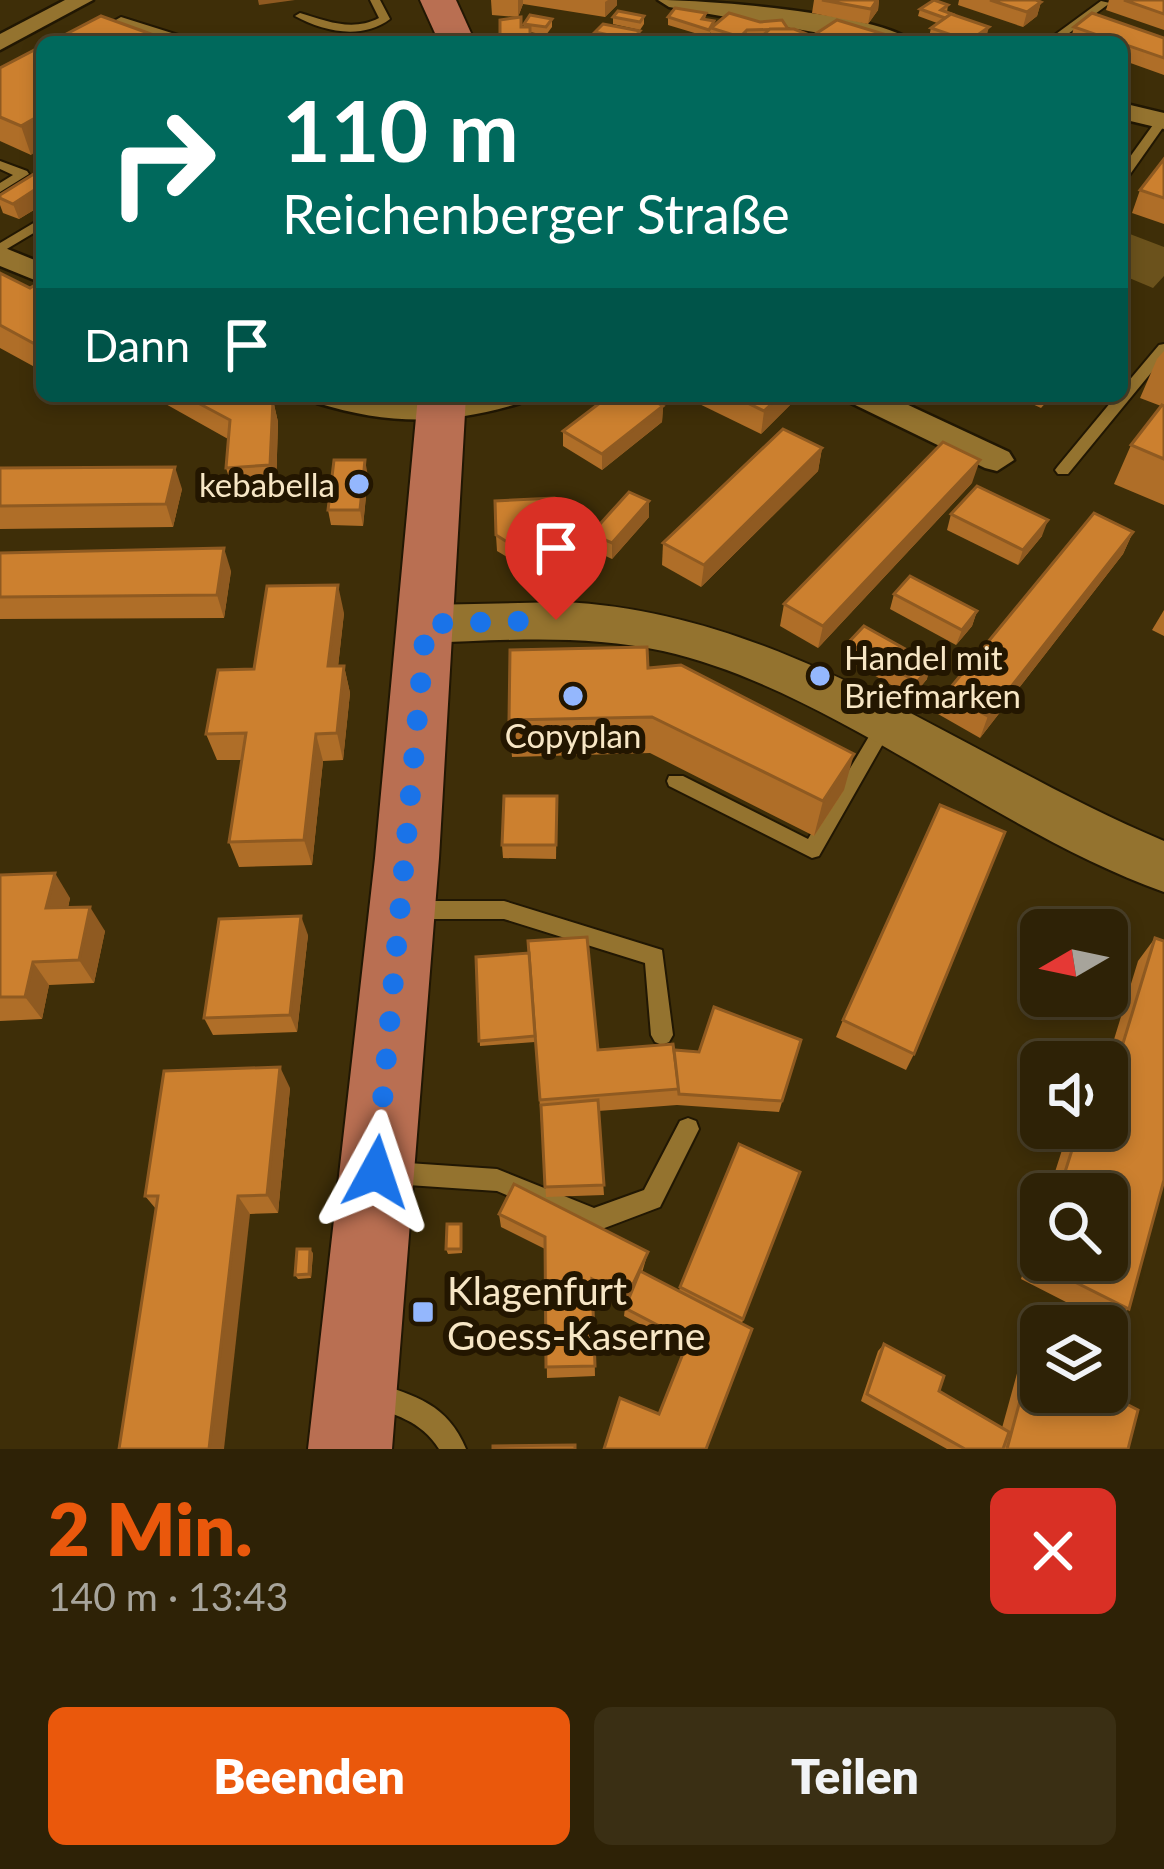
<!DOCTYPE html>
<html lang="de">
<head>
<meta charset="utf-8">
<style>
  :root { --surface:#2e2206; --page:#3a2f14; --text:#f1f3f6; --muted:#a7a49b; --line:#493f28; --accent:#ea580c }
  body { margin:0; font-family:Lato,sans-serif; background:var(--page); color:var(--text); height:100vh; display:flex; flex-direction:column; font-size:45px; white-space:nowrap }
  * { box-sizing:border-box; margin:0 }
  p { font-size:39px; color:var(--muted) }
  .icon { flex:none; width:66px; height:66px; fill:none; stroke:currentColor; stroke-width:2; stroke-linecap:round; stroke-linejoin:round }
  .map { position:relative; height:1449px; overflow:hidden }
  .side { display:flex; flex-direction:column; background:var(--surface); flex:1 }
  .side>* { flex:none }
  .hud { position:absolute; left:36px; top:36px; width:1092px; height:366px; border-radius:18px; box-shadow:0 6px 18px #0003,0 0 0 3px var(--line); background:#00695c; color:#fff; overflow:hidden }
  .needle { width:78px; rotate:261deg }
  .controls { position:absolute; left:1020px; top:909px; display:grid; gap:24px }
  .controls a { display:grid; place-items:center; width:108px; height:108px; border-radius:18px; background:var(--surface); box-shadow:0 6px 18px #0003,0 0 0 3px var(--line); font-size:60px }
  .pin { position:absolute; display:grid; place-items:center; width:102px; height:102px; color:#fff; margin:-123px -51px; border-radius:50% 50% 50% 0; rotate:-45deg; box-shadow:0 0 12px #0007 }
  .pin .icon { rotate:45deg }
  .me { position:absolute; width:132px; margin:-66px; rotate:5deg; stroke-linejoin:round; filter:drop-shadow(0 0 9px #0008) }
  .turn { display:flex; align-items:center; gap:42px; height:252px; padding:0 48px; font-size:54px }
  .turn .icon { width:156px; height:156px; stroke-width:2.5 }
  .turn b { display:block; font-size:84px; line-height:102px }
  .then { display:flex; align-items:center; height:114px; padding:0 48px; background:#0003; gap:24px; font-size:45px }
  .round { display:grid; place-items:center; flex:none; width:126px; height:126px; border-radius:18px; background:var(--page) }
  .summary { display:flex; align-items:center; justify-content:space-between; height:204px; padding:0 48px }
  h1 { font-size:72px; font-weight:800; line-height:90px; color:var(--accent) }
  .button { display:flex; gap:24px; margin-top:auto; padding:24px 48px }
  .button a { flex:1; height:138px; border-radius:18px; background:var(--accent); color:#fff; font-size:48px; font-weight:800; line-height:138px; text-align:center }
  .button a+a { background:var(--page); color:var(--text) }
  .map>svg:first-child { display:block }
  .green { fill:#6b521c }
  .lines { fill:none; stroke-linecap:round; stroke-linejoin:round }
  .service-casing { stroke:#211703; stroke-width:4 }
  .minor-casing { stroke:#211703; stroke-width:5 }
  .secondary-casing { stroke:#211703; stroke-width:4 }
  .primary-casing { stroke:#211703; stroke-width:4 }
  .service { fill:#94732f; fill-rule:evenodd }
  .minor { fill:#94732f; fill-rule:evenodd }
  .secondary { fill:#94732f; fill-rule:evenodd }
  .primary { fill:#b96f52; fill-rule:evenodd }
  .wall { fill:#af6e28 }
  .shaded-wall { fill:#8f5a21 }
  .building { fill:#cc802f; stroke:#8f5a21; stroke-width:3 }
  .route { stroke:#1a73e8; stroke-width:21; stroke-dasharray:0 37.8 }
  .poi-dot { fill:#94b7fd; stroke:#231600; stroke-width:4.5 }
  .labels { text-anchor:middle; dominant-baseline:central; stroke-width:12; stroke-linejoin:round; paint-order:stroke }
  .poi-label { font-size:33px; fill:#f7e6c5; stroke:#231600; text-anchor:end }
  .near-poi-label { font-size:39px; fill:#f7e6c5; stroke:#231600; text-anchor:start }
</style>
</head>
<body>
<div class="map">
<svg width="1164" height="1449" viewBox="0 0 1164 1449">
  <rect width="100%" height="100%" fill="#3e2e08"/>
  <!-- green -->
  <polygon class="green" points="1122,231 1164,247 1164,276 1153,288 1122,275"/>
  <g class="lines">
    <defs>
      <g id="service">
        <path d="M370,0h10l10,19c-28,21 -66,13 -95,-3l5,-3c27,8 52,19 79,5z"/>
        <polygon points="1101,1 1110,3 1057,42 1045,42"/>
        <polygon points="121,17 194,40 195,42 179,42 122,24 90,42 77,42"/>
        <polygon points="1164,117 1164,126 1126,180 1122,181 1122,168 1158,118"/>
        <polygon points="0,161 27,171 29,174 0,192 0,183 13,175 0,169"/>
        <polygon points="42,218 42,228 0,253 0,243"/>
        <polygon points="1164,344 1164,357 1068,474 1058,474 1055,470 1058,466 1116,396 1122,396 1122,389 1159,345"/>
        <polygon points="883,721 889,723 892,728 819,856 812,858 669,786 667,781 669,776 683,776 808,839 877,723"/>
        <polygon points="415,901 504,901 662,950 673,1035 669,1042 662,1045 655,1042 651,1035 645,963 504,919 415,919 408,916 405,910 408,904"/>
        <polygon points="688,1118 696,1121 699,1129 660,1207 594,1232 497,1191 393,1184 385,1181 382,1173 385,1165 393,1162 497,1169 594,1208 644,1190 680,1121"/>
        <path d="M373,1382c43,14 74,22 93,67h-27c-18,-29 -45,-34 -75,-46l-3,-9 3,-9z"/>
      </g>
      <g id="minor">
        <polygon points="65,0 93,0 0,50 0,34"/>
        <path d="M658,0c49,0 222,13 255,42h-42l-202,-35z"/>
        <polygon points="1122,103 1164,113 1164,129 1122,119"/>
        <polygon points="0,246 42,263 42,283 0,266"/>
        <path d="M312,396l106,6 107,-6 -5,7c-72,22 -131,22 -203,0z"/>
        <polygon points="846,396 889,396 1009,452 1014,460 997,471 985,468 851,403"/>
      </g>
      <path id="secondary" d="M563,602c223,10 401,155 601,239v51c-169,-60 -332,-203 -501,-241 -78,-17 -158,-11 -237,-8l-18,-5 -7,-14 7,-14 18,-5z"/>
      <g id="primary">
        <polygon points="420,0 456,0 475,42 439,42"/>
        <polygon points="418,396 466,396 439,858 392,1449 308,1449 375,858"/>
      </g>
    </defs>
    <!-- service casing -->
    <use href="#service" class="service-casing"/>
    <!-- minor casing -->
    <use href="#minor" class="minor-casing"/>
    <!-- secondary casing -->
    <use href="#secondary" class="secondary-casing"/>
    <!-- primary casing -->
    <use href="#primary" class="primary-casing"/>
    <!-- service -->
    <use href="#service" class="service"/>
    <!-- minor -->
    <use href="#minor" class="minor"/>
    <!-- secondary -->
    <use href="#secondary" class="secondary"/>
    <!-- primary -->
    <use href="#primary" class="primary"/>
  </g>
  <!-- wall -->
  <g class="wall">
    <polygon points="491,0 617,0 617,5 605,17 523,4 518,17 492,15"/>
    <polygon points="814,0 879,0 878,10 868,24 812,13"/>
    <polygon points="959,0 1036,0 1041,2 1037,16 1023,27 958,5"/>
    <polygon points="1109,0 1164,0 1164,30 1106,10"/>
    <polygon points="948,5 947,12 985,42 928,42 931,28 937,23 918,16 920,9"/>
    <polygon points="706,13 705,20 714,21 713,27 788,29 812,36 811,42 710,42 711,32 708,37 668,25 668,17"/>
    <polygon points="644,16 644,24 640,30 613,24 613,17"/>
    <polygon points="552,19 552,27 546,35 530,32 521,27 524,27 524,24"/>
    <polygon points="1074,27 1164,38 1164,75 1122,60 1122,42 1070,42"/>
    <polygon points="640,31 640,39 637,42 604,42 595,40 595,32"/>
    <polygon points="817,33 890,36 889,42 815,42"/>
    <polygon points="42,46 31,155 0,141 0,68"/>
    <polygon points="1164,159 1164,224 1132,213 1140,190"/>
    <polygon points="42,169 42,205 19,219 3,213 0,205 0,195"/>
    <polygon points="0,273 30,288 42,286 42,371 0,348"/>
    <polygon points="1164,351 1164,505 1114,484 1131,445 1161,406 1140,398 1157,359"/>
    <polygon points="155,396 266,396 273,400 278,422 276,488 233,490 226,468 228,439 155,398"/>
    <polygon points="683,396 799,396 761,434"/>
    <polygon points="1015,396 1052,396 1041,408"/>
    <polygon points="663,406 662,422 602,470 563,446 563,431"/>
    <polygon points="822,448 818,471 701,587 662,565 663,543"/>
    <polygon points="0,468 182,489 173,527 0,529"/>
    <polygon points="368,476 363,526 331,525 328,510"/>
    <polygon points="972,483 818,648 780,626 784,604"/>
    <polygon points="649,501 649,517 612,559 591,549 591,534"/>
    <polygon points="951,514 1042,536 1018,565 947,530"/>
    <polygon points="1133,532 1123,554 980,738 938,714 946,693"/>
    <polygon points="496,535 556,548 531,571 497,551"/>
    <polygon points="0,553 231,571 224,618 0,619"/>
    <polygon points="894,594 977,611 972,626 956,645 890,609"/>
    <polygon points="1164,610 1164,636 1152,630"/>
    <polygon points="344,613 338,666 344,666 350,693 343,760 323,761 312,865 239,867 229,842 242,760 217,760 206,734 254,669"/>
    <polygon points="848,643 927,679 912,697 844,658"/>
    <polygon points="648,668 844,790 814,836 650,753 512,757 509,720"/>
    <polygon points="557,796 556,859 503,858 502,845"/>
    <polygon points="0,875 70,898 68,908 105,931 94,983 49,985 42,1019 0,1021"/>
    <polygon points="308,935 297,1032 213,1035 204,1018"/>
    <polygon points="587,937 598,1050 673,1044 674,1050 699,1052 714,1007 801,1040 779,1112 677,1105 598,1111 604,1195 546,1197 530,960 535,1042 480,1046 476,957 529,953 528,941"/>
    <polygon points="1155,938 1129,1309 1109,1324 1021,1279 1041,1216 1041,1260 1107,1194 1048,1194 1069,1128 1107,1128 1107,1062 1091,1062 1106,1043 1112,1046 1138,961"/>
    <polygon points="843,1020 914,1054 906,1070 836,1037"/>
    <polygon points="290,1088 278,1213 250,1214 156,1209 145,1196"/>
    <polygon points="800,1172 742,1323 659,1414 686,1348 624,1316 625,1308 593,1291 595,1376 547,1378 545,1249 501,1227 499,1214 648,1252 642,1273 679,1291 680,1287"/>
    <polygon points="461,1224 462,1253 448,1254 446,1249"/>
    <polygon points="313,1253 311,1278 298,1279 295,1275"/>
    <polygon points="884,1344 939,1391 1002,1428 1019,1366 1032,1356 1128,1449 947,1449 861,1401 878,1351"/>
  </g>
  <!-- shaded-wall -->
  <g class="shaded-wall">
    <polygon points="258,0 295,0 259,5"/>
    <polygon points="518,0 523,0 523,4 518,17"/>
    <polygon points="608,0 617,0 617,5 605,17 605,2"/>
    <polygon points="877,0 879,0 878,10 868,24 871,9"/>
    <polygon points="1041,2 1037,16 1023,27 1027,12"/>
    <polygon points="989,27 985,42 969,42"/>
    <polygon points="747,30 746,42 739,42 740,37"/>
    <polygon points="42,114 42,148 31,155 21,126"/>
    <polygon points="42,185 42,205 19,219 13,204"/>
    <polygon points="42,337 42,366 33,343"/>
    <polygon points="780,396 799,396 761,434 764,411"/>
    <polygon points="273,400 278,422 276,488 270,465"/>
    <polygon points="663,406 662,422 602,470 602,454"/>
    <polygon points="822,448 818,471 701,587 704,565"/>
    <polygon points="365,460 368,476 363,526 360,510"/>
    <polygon points="980,460 972,483 818,648 823,626"/>
    <polygon points="175,467 182,489 173,527 166,504"/>
    <polygon points="649,501 649,517 612,559 612,543"/>
    <polygon points="1048,520 1042,536 1018,565 1023,550"/>
    <polygon points="1133,532 1123,554 980,738 988,716"/>
    <polygon points="556,533 556,548 531,571 530,556"/>
    <polygon points="224,548 231,571 224,618 217,595"/>
    <polygon points="338,585 344,613 335,694 328,666"/>
    <polygon points="977,611 972,626 956,645 962,630"/>
    <polygon points="932,664 927,679 912,697 917,682"/>
    <polygon points="344,666 350,693 343,760 337,733"/>
    <polygon points="316,734 323,761 312,865 304,840"/>
    <polygon points="854,754 844,790 814,836 823,801"/>
    <polygon points="55,873 70,898 62,933 46,908"/>
    <polygon points="90,907 105,931 94,983 79,960"/>
    <polygon points="301,916 308,935 297,1032 290,1015"/>
    <polygon points="33,962 49,985 42,1019 25,997"/>
    <polygon points="280,1067 290,1088 278,1213 267,1195"/>
    <polygon points="238,1196 250,1214 224,1449 209,1449"/>
    <polygon points="310,1249 313,1253 311,1278 309,1274"/>
  </g>
  <!-- building -->
  <g class="building">
    <polygon points="822,0 877,0 871,9"/>
    <polygon points="934,0 948,5 941,10 952,14 945,18 920,9"/>
    <polygon points="990,0 1036,0 1041,2 1027,12"/>
    <polygon points="1124,0 1164,0 1164,14"/>
    <polygon points="675,8 706,13 702,19 714,21 709,30 668,17"/>
    <polygon points="618,11 644,16 640,22 613,17"/>
    <polygon points="729,13 760,22 782,20 788,29 747,30 740,37 711,28"/>
    <polygon points="1092,13 1164,38 1164,58 1074,27"/>
    <polygon points="951,14 989,27 969,41 931,28"/>
    <polygon points="530,15 552,19 546,27 524,24"/>
    <polygon points="101,16 173,42 51,42"/>
    <polygon points="521,17 521,27 530,27 530,42 500,42 500,20"/>
    <polygon points="837,20 890,36 881,42 832,42 817,33"/>
    <polygon points="603,24 640,31 632,40 595,32"/>
    <polygon points="770,29 794,29 812,36 805,40 808,42 758,40"/>
    <polygon points="905,37 917,42 897,42"/>
    <polygon points="42,46 42,114 21,126 0,117 0,68"/>
    <polygon points="1164,159 1164,198 1140,190"/>
    <polygon points="42,169 42,185 13,204 0,198 0,195"/>
    <polygon points="0,273 30,288 37,284 42,286 42,337 33,343 0,325"/>
    <polygon points="185,396 266,396 273,400 270,465 226,468 230,420"/>
    <polygon points="609,396 645,396 663,406 602,454 563,431"/>
    <polygon points="733,396 780,396 764,411"/>
    <polygon points="1162,405 1164,406 1164,459 1131,445"/>
    <polygon points="783,429 822,448 704,565 663,543"/>
    <polygon points="943,442 980,460 823,626 784,604"/>
    <polygon points="334,460 365,460 360,510 328,510"/>
    <polygon points="175,467 166,504 0,506 0,468"/>
    <polygon points="977,486 1048,520 1023,550 951,514"/>
    <polygon points="629,492 649,501 612,543 591,534"/>
    <polygon points="554,498 556,533 530,556 496,535 495,501"/>
    <polygon points="1094,513 1133,532 988,716 946,693"/>
    <polygon points="224,548 217,595 0,597 0,553"/>
    <polygon points="910,576 977,611 962,630 894,594"/>
    <polygon points="338,585 328,666 344,666 337,733 316,734 304,840 229,842 246,733 206,734 218,670 254,669 267,586"/>
    <polygon points="864,626 932,664 917,682 848,643"/>
    <polygon points="647,647 648,668 681,665 854,754 823,801 652,717 509,720 510,650"/>
    <polygon points="504,796 557,796 556,845 502,845"/>
    <polygon points="940,805 1005,832 914,1054 843,1020"/>
    <polygon points="55,873 46,908 90,907 79,960 33,962 25,997 0,997 0,875"/>
    <polygon points="301,916 290,1015 204,1018 219,919"/>
    <polygon points="587,937 598,1050 673,1044 679,1089 540,1100 528,941"/>
    <polygon points="1155,938 1164,941 1164,1180 1129,1309 1037,1263 1041,1250 1041,1260 1107,1260 1107,1194 1058,1194 1079,1128 1107,1128 1107,1062 1100,1062 1106,1043 1121,1050"/>
    <polygon points="529,953 535,1036 479,1041 476,957"/>
    <polygon points="714,1007 801,1040 782,1101 679,1094 674,1050 699,1052"/>
    <polygon points="280,1067 267,1195 238,1196 209,1449 119,1449 158,1196 145,1196 164,1071"/>
    <polygon points="598,1100 604,1185 545,1187 541,1105"/>
    <polygon points="739,1144 800,1172 743,1319 680,1287"/>
    <polygon points="514,1184 648,1252 627,1297 592,1279 595,1366 546,1367 545,1237 499,1214"/>
    <polygon points="447,1224 461,1224 461,1249 446,1249"/>
    <polygon points="297,1249 310,1249 309,1274 295,1275"/>
    <polygon points="640,1271 752,1329 706,1449 604,1449 620,1398 659,1414 688,1341 625,1308"/>
    <polygon points="884,1344 944,1376 939,1391 1009,1432 1003,1449 965,1449 867,1394"/>
    <polygon points="1032,1356 1041,1361 1041,1392 1103,1392 1138,1410 1128,1449 1007,1449"/>
    <polygon points="575,1445 575,1449 493,1449 493,1446"/>
  </g>
  <g class="lines">
    <!-- route -->
    <polyline class="route" points="376,1172 426,624 556,620"/>
  </g>
  <!-- markers -->
  <g class="poi-dot">
    <circle cx="359" cy="484" r="12"/>
    <circle cx="820" cy="676" r="12"/>
    <circle cx="573" cy="696" r="12"/>
    <rect x="411" y="1300" width="24" height="24" rx="6"/>
  </g>
  <g class="labels">
    <!-- poi labels -->
    <g class="poi-label">
      <text x="335" y="484">kebabella</text>
      <text x="844" y="657" text-anchor="start">Handel mit<tspan x="844" dy="38">Briefmarken</tspan></text>
      <text x="573" y="735" text-anchor="middle">Copyplan</text>
    </g>
    <!-- near-poi labels -->
    <g class="near-poi-label">
      <text x="447" y="1290">Klagenfurt<tspan x="447" dy="45">Goess-Kaserne</tspan></text>
    </g>
  </g>
</svg>
<div class="controls">
<a><svg class="needle" viewBox="-14 -14 28 28"><path d="M0-13l5 13h-10z" fill="#e53935"/><path d="M0 13l5-13h-10z" fill="#a7a49b"/></svg></a>
<a><svg class="icon" aria-label="sound" viewBox="0 0 24 24"><path d="M4 9h4l5-4v14l-5-4H4zM17 9q2 3 0 6"/></svg></a>
<a><svg class="icon" aria-label="search" viewBox="0 0 24 24"><circle cx="10" cy="10" r="6"/><path d="M15 15l6 6"/></svg></a>
<a><svg class="icon" aria-label="layers" viewBox="0 0 24 24"><path d="M12 4l9 5-9 5-9-5zM3 14l9 5 9-5"/></svg></a>
</div>
<div class="pin" style="left:556px;top:620px;background:#d93025"><svg class="icon" aria-label="arrive" viewBox="0 0 24 24"><path d="M6 21V4h12l-3 4 3 4H6"/></svg></div>
<svg class="me" style="left:376px;top:1172px" viewBox="-20 -20 40 40"><path d="M0-17L14 15 0 8-14 15z" fill="#1a73e8" stroke="#fff" stroke-width="4"/></svg>
<div class="hud">
<div class="turn"><svg class="icon" aria-label="right" viewBox="0 0 24 24"><path d="M7 20v-9h11M14 6l5 5-5 5"/></svg><div><b>110 m</b>Reichenberger Straße</div></div>
<div class="then">Dann<svg class="icon" aria-label="arrive" viewBox="0 0 24 24"><path d="M6 21V4h12l-3 4 3 4H6"/></svg></div>
</div>
</div>
<section class="side">
<div class="summary"><div><h1>2 Min.</h1><p>140 m · 13:43</p></div><a class="round" style="background:#d93025;color:#fff"><svg class="icon" aria-label="close" viewBox="0 0 24 24"><path d="M6 6l12 12M18 6L6 18"/></svg></a></div>
<div class="button"><a>Beenden</a><a>Teilen</a></div>
</section>
</body>
</html>
